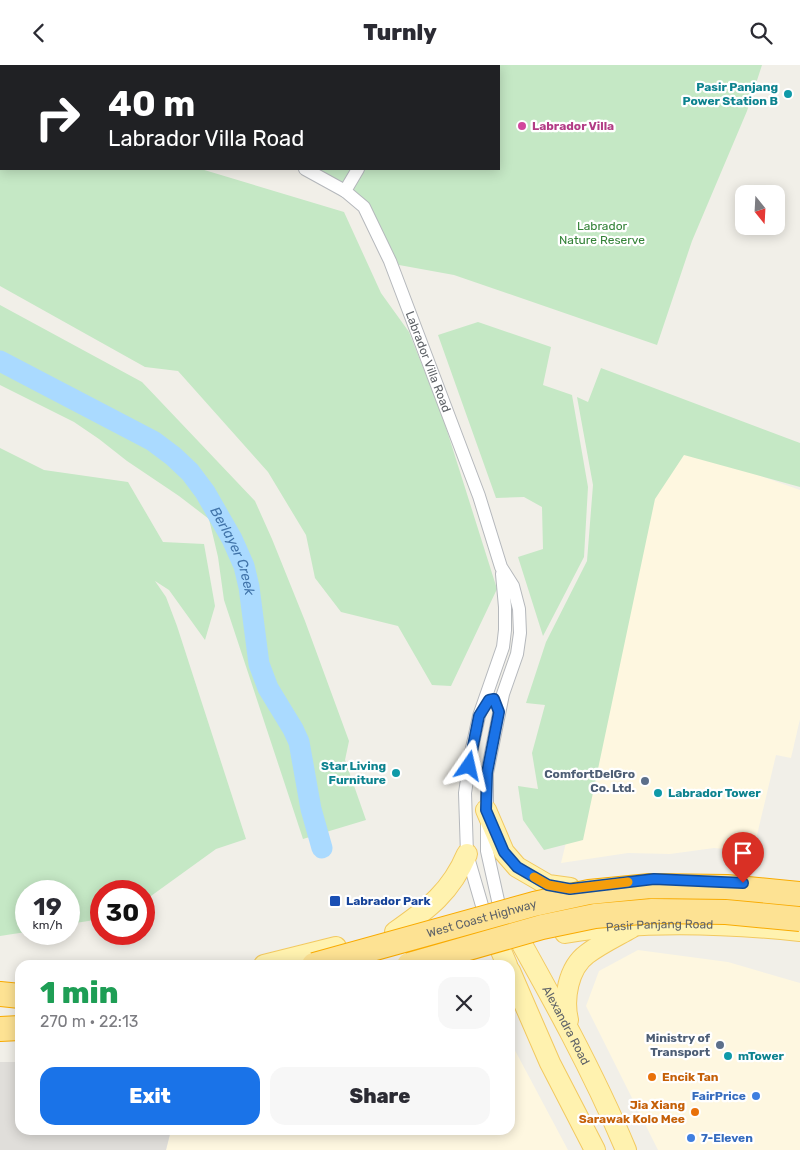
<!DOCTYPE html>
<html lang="en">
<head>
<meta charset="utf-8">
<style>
  :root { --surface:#fff; --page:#f7f7f7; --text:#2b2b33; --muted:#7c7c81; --accent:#1a73e8 }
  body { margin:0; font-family:Rubik,sans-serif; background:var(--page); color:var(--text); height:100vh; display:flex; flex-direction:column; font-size:19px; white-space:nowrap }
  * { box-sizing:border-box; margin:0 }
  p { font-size:16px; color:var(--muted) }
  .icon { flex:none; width:28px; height:28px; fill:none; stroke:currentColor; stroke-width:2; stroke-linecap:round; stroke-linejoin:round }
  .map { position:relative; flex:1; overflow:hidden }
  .drawer { position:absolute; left:15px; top:895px; width:500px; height:175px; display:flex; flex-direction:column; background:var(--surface); border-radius:15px; box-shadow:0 2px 12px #0003 }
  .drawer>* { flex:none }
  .banner { position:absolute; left:0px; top:0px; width:500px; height:105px; box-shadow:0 2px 12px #0003; background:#202124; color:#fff; overflow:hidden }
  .needle { width:32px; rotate:162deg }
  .buttons { position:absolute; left:735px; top:120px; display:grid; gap:10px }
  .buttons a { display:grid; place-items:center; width:50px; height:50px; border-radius:10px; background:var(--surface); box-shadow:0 2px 12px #0003; font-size:25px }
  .speed { position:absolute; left:15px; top:815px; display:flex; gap:10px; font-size:25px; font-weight:700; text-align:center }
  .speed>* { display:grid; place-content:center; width:65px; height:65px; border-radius:50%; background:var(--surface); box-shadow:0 2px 12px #0003; line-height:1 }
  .speed small { font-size:12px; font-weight:400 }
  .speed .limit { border:8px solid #d22; background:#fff; color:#111 }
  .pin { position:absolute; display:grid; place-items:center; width:42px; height:42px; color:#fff; margin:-51px -21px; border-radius:50% 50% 50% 0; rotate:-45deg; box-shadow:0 0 5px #0007 }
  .pin .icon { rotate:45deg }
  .me { position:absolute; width:55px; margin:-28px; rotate:11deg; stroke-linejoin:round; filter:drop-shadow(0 0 4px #0008) }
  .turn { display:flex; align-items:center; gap:18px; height:105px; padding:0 25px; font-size:22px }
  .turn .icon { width:65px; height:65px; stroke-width:2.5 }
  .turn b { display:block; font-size:35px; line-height:42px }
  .round { display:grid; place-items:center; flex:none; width:52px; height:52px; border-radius:15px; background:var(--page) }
  .headline { display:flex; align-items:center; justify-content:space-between; height:85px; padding:0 25px }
  h1 { font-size:30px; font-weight:800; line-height:38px; color:#1e9e55 }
  .cta { display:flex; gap:10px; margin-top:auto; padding:10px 25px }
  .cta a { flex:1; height:58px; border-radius:15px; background:var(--accent); color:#fff; font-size:20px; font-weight:800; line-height:58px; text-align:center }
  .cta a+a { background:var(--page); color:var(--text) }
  header { display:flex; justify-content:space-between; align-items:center; height:65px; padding:0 25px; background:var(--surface); font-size:22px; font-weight:800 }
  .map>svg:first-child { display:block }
  .commercial { fill:#fef7e0 }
  .industrial { fill:#e0deda }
  .green { fill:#c5e8c5 }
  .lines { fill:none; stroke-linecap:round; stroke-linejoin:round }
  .river { stroke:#aadaff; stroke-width:21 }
  .street-casing { stroke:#b5b8bc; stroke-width:14 }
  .primary-casing { stroke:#f2c960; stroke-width:22 }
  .highway-casing { stroke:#f9ab00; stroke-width:26 }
  .street { stroke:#fff; stroke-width:12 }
  .primary { stroke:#fff2af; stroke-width:20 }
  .highway { stroke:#fde293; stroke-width:24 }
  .highway-bridge-casing { stroke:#f9ab00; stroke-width:26; stroke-linecap:butt }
  .highway-bridge { stroke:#fde293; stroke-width:24 }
  .route-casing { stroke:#114b97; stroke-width:12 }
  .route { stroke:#1a73e8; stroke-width:9 }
  .slow { stroke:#f59e0b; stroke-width:9 }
  .culture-dot { fill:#0f9aa8; stroke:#fff; stroke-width:2 }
  .hotel-dot { fill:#d1479c; stroke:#fff; stroke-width:2 }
  .service-dot { fill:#5c6f8a; stroke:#fff; stroke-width:2 }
  .transit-dot { fill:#1a4fb4; stroke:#fff; stroke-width:2 }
  .food-dot { fill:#e8710a; stroke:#fff; stroke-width:2 }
  .shop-dot { fill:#3f7fe0; stroke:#fff; stroke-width:2 }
  .labels { text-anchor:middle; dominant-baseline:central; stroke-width:4.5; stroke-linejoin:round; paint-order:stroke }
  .culture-label { font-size:12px; font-weight:bold; fill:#0d838f; stroke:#fff; text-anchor:end }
  .hotel-label { font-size:12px; font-weight:bold; fill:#b23c85; stroke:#fff; text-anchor:start }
  .park-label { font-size:12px; fill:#348238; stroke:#fff }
  .street-label { font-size:12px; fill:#5f6368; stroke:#fff }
  .service-label { font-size:12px; font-weight:bold; fill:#4e5e75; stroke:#fff; text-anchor:end }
  .transit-label { font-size:12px; font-weight:bold; fill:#164399; stroke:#fff; text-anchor:start }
  .food-label { font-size:12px; font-weight:bold; fill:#c56008; stroke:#fff; text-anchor:start }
  .shop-label { font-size:12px; font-weight:bold; fill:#366cbe; stroke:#fff; text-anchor:end }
  .water-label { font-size:14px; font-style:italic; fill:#4174aa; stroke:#fff }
</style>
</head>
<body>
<header><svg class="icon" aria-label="back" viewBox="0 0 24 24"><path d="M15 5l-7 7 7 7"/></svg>Turnly<svg class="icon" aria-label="search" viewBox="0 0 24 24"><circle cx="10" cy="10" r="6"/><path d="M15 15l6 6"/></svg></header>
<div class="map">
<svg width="800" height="1085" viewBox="0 0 800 1085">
  <rect width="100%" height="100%" fill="#f1efe8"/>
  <!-- commercial -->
  <g class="commercial">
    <polygon points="664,377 800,425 800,654 791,693 776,690 753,787 714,783 670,789 628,788 561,798"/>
    <polygon points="638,885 728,897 800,918 800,1085 658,1085 586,941 599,906"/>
    <polygon points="510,976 568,1085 166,1085 171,1065 510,1065"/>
  </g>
  <!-- industrial -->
  <polygon class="industrial" points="0,997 20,997 20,1065 171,1065 166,1085 0,1085"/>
  <!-- green -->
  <g class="green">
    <polygon points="0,0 64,1 1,1 1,104 201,104 344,147 381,228 409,267 443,353 497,524 451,621 432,620 398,561 341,547 315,513 306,470 268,407 178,306 145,302 0,221"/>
    <polygon points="150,0 762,0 747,46 692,176 657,280 454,210 399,200 358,129 317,104 499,104 499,1"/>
    <polygon points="0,240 142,317 255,436 272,474 305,556 349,676 345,695 366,755 303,774 224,535 218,492 209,454 179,431 127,396 99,374 74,357 0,320"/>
    <polygon points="478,257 551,282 543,320 572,330 588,422 584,492 543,571 518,492 543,484 542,442 524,432 496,433 438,270"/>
    <polygon points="601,303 800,378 800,422 684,390 655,434 583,775 544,785 523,755 518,721 538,724 532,688 545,640 526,638 546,577 587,496 593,420 577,332 588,337"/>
    <polygon points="0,383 44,405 128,417 163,477 204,479 215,541 205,575 169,525 155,516 166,532 177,561 246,774 216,784 144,836 144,826 101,826 101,854 69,859 69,826 26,826 26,867 0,871"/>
  </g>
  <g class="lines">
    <!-- river -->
    <path class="river" id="s1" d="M0,296l153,80 20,15 17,16 15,20 27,47 12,27 5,21 10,77 9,24 25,41 6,13 12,67 11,39"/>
    <defs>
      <g id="street">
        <polyline points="138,0 140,1"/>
        <polyline points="410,1 410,0"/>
        <path id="s2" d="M305,104l40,22 19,16 26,54 89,235 22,71 12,19 6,23 1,24 -3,21 -14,40 -16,79v78l12,54"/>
        <polyline points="345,126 358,104"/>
        <polyline points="483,844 467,789 465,728 471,688 479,651 503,582 505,565 505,542 502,509"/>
      </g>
      <g id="primary">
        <polyline points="486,745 504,787 517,802 548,820 570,823"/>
        <path id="s3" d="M509,856c42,75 84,150 117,229"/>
        <polyline points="491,862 507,900"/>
        <path d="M395,867c33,-23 56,-40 72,-78"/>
        <path id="s4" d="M565,868c76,-13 158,-10 235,-2"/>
        <polyline points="264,900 336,882"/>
        <polyline points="510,906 550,998 595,1085"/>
        <path d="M568,955c-5,-21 0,-52 19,-66 13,-10 30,-18 44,-26"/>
      </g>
      <g id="highway">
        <polyline points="0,929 20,931"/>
        <polyline points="0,964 20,963"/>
      </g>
    </defs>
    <!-- street casing -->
    <use href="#street" class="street-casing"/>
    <!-- primary casing -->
    <use href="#primary" class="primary-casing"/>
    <!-- highway casing -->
    <use href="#highway" class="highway-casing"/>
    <!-- street -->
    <use href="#street" class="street"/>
    <!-- primary -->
    <use href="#primary" class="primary"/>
    <!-- highway -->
    <use href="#highway" class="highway"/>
    <defs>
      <g id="highway-bridge">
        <path id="s5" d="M314,900l220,-61 55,-12 61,-6 77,1 73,7"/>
        <polyline points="409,900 542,862 595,851 652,846 726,847 800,854"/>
      </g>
    </defs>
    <!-- highway-bridge casing -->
    <use href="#highway-bridge" class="highway-bridge-casing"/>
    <!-- highway-bridge -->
    <use href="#highway-bridge" class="highway-bridge"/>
  </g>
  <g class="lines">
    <defs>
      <polyline id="route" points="469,701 479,651 489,635 494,634 499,647 487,708 486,745 504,787 517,802 548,820 570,824 654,814 743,818"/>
    </defs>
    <!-- route casing -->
    <use href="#route" class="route-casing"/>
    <!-- route -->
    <use href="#route" class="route"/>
    <!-- slow -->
    <polyline class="slow" points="534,812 548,820 570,824 628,817"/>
  </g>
  <!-- markers -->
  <g class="culture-dot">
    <circle cx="788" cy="29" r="5"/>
    <circle cx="396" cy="708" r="5"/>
    <circle cx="658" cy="728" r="5"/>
    <circle cx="728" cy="991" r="5"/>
  </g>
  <circle class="hotel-dot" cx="522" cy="61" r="5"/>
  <g class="service-dot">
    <circle cx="645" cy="716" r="5"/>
    <circle cx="720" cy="980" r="5"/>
  </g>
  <rect class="transit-dot" x="329" y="830" width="12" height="12" rx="2.5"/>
  <g class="food-dot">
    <circle cx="652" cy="1012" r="5"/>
    <circle cx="695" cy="1047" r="5"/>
  </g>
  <g class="shop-dot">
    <circle cx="756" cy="1031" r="5"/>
    <circle cx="691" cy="1073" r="5"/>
  </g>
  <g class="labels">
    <!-- culture labels -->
    <g class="culture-label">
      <text x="778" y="22">Pasir Panjang<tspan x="778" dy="14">Power Station B</tspan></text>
      <text x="386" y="701">Star Living<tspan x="386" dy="14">Furniture</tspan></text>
      <text x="668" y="728" text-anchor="start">Labrador Tower</text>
      <text x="738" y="991" text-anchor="start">mTower</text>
    </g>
    <!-- hotel labels -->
    <g class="hotel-label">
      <text x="532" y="61">Labrador Villa</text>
    </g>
    <!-- park labels -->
    <g class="park-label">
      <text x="602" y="161">Labrador<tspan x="602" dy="14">Nature Reserve</tspan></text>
    </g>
    <!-- street labels -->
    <g class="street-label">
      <text stroke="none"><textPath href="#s2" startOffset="238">Labrador Villa Road</textPath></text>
      <text stroke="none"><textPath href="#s5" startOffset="174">West Coast Highway</textPath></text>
      <text stroke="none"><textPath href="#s4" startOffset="95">Pasir Panjang Road</textPath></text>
      <text stroke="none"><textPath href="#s3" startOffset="119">Alexandra Road</textPath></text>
    </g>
    <!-- service labels -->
    <g class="service-label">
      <text x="635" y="709">ComfortDelGro<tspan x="635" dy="14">Co. Ltd.</tspan></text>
      <text x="710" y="973">Ministry of<tspan x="710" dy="14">Transport</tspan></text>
    </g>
    <!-- transit labels -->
    <g class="transit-label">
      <text x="346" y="836">Labrador Park</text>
    </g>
    <!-- food labels -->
    <g class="food-label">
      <text x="662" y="1012">Encik Tan</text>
      <text x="685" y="1040" text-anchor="end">Jia Xiang<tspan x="685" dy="14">Sarawak Kolo Mee</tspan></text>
    </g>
    <!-- shop labels -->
    <g class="shop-label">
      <text x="746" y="1031">FairPrice</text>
      <text x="701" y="1073" text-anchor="start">7-Eleven</text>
    </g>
    <!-- water labels -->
    <g class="water-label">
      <text stroke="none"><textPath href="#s1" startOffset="312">Berlayer Creek</textPath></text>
    </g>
  </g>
</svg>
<div class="buttons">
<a><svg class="needle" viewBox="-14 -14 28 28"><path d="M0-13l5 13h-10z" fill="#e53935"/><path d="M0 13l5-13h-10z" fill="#7c7c81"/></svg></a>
</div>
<div class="speed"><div>19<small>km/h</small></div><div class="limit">30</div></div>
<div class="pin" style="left:743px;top:818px;background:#d93025"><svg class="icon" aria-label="arrive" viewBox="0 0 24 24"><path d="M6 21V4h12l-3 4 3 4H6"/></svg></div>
<svg class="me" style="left:469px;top:701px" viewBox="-20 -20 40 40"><path d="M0-17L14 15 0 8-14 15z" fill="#1a73e8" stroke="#fff" stroke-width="4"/></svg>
<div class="banner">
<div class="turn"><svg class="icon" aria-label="right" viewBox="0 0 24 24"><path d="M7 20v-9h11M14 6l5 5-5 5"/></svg><div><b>40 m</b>Labrador Villa Road</div></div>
</div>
<section class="drawer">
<div class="headline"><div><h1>1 min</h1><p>270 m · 22:13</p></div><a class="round"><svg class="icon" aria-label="close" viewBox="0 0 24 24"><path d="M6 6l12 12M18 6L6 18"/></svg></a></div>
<div class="cta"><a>Exit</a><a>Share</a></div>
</section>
</div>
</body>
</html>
